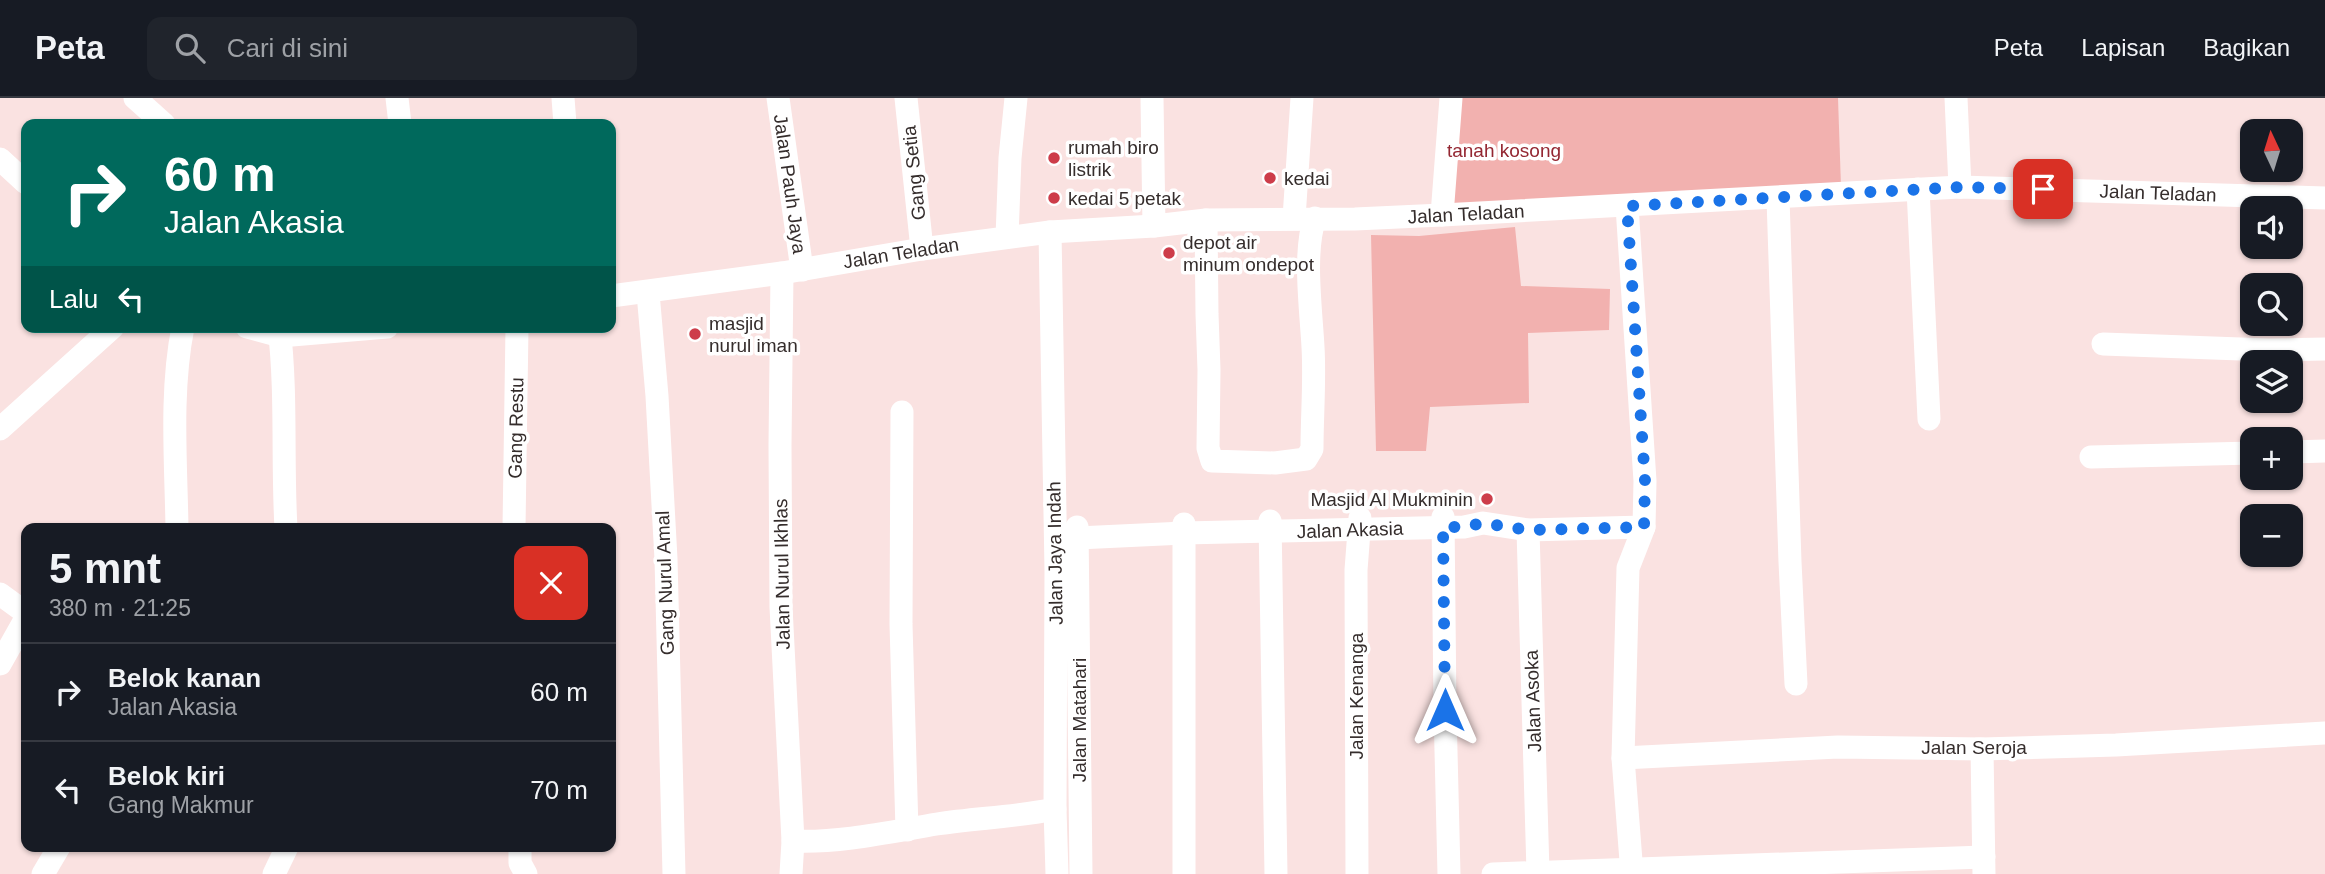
<!DOCTYPE html>
<html lang="id">
<head>
<meta charset="utf-8">
<style>
  :root { --surface:#171b24; --page:#20242c; --text:#f1f3f6; --muted:#9ea1a6; --line:#363941 }
  body { margin:0; font-family:Helvetica,sans-serif; background:var(--page); color:var(--text); height:100vh; display:flex; flex-direction:column; font-size:26px; white-space:nowrap }
  * { box-sizing:border-box; margin:0 }
  p { font-size:23px; color:var(--muted) }
  .icon { flex:none; width:38px; height:38px; fill:none; stroke:currentColor; stroke-width:2; stroke-linecap:round; stroke-linejoin:round }
  .map { position:relative; flex:1; overflow:hidden }
  .details { position:absolute; left:21px; top:425px; width:595px; height:329px; display:flex; flex-direction:column; background:var(--surface); border-radius:14px; box-shadow:0 2px 5px #0004 }
  .details>* { flex:none }
  .top-card { position:absolute; left:21px; top:21px; width:595px; height:214px; border-radius:14px; box-shadow:0 2px 5px #0004; background:#00695c; color:#fff; overflow:hidden }
  .needle { width:46px; rotate:356deg }
  .tools { position:absolute; left:2240px; top:21px; display:grid; gap:14px }
  .tools a { display:grid; place-items:center; width:63px; height:63px; border-radius:14px; background:var(--surface); box-shadow:0 2px 5px #0004; font-size:35px }
  .pin { position:absolute; display:grid; place-items:center; width:60px; height:60px; color:#fff; margin:-30px; border-radius:14px; box-shadow:0 4px 10px #0006 }
  .me { position:absolute; width:77px; margin:-38px; rotate:0deg; stroke-linejoin:round; filter:drop-shadow(0 0 5px #0008) }
  .turn { display:flex; align-items:center; gap:24px; height:147px; padding:0 28px; font-size:32px }
  .turn .icon { width:91px; height:91px; stroke-width:2.5 }
  .turn b { display:block; font-size:49px; line-height:60px }
  .then { display:flex; align-items:center; height:66px; padding:0 28px; background:#0003; gap:14px; font-size:26px }
  .round { display:grid; place-items:center; flex:none; width:74px; height:74px; border-radius:14px; background:var(--page) }
  .overview { display:flex; align-items:center; justify-content:space-between; height:119px; padding:0 28px }
  h1 { font-size:42px; font-weight:700; line-height:52px }
  ul { padding:0; list-style:none }
  li { display:flex; align-items:center; gap:21px; height:98px; padding:0 28px; border-top:2px solid var(--line) }
  li div { flex:1 }
  li b { display:block; font-size:26px }
  li em { font-style:normal }
  header { display:flex; align-items:center; gap:42px; box-sizing:border-box; height:98px; padding:0 35px; background:var(--surface); border-bottom:2px solid var(--line) }
  header strong { font-size:33px }
  nav { display:flex; gap:38px; margin-inline-start:auto; font-size:24px }
  .search { width:490px; height:63px; background:var(--page); display:flex; align-items:center; gap:18px; box-sizing:border-box; padding:0 24px; border-radius:14px; color:var(--muted); font-size:26px }
  .map>svg:first-child { display:block }
  .green { fill:#f2b1af }
  .lines { fill:none; stroke-linecap:round; stroke-linejoin:round }
  .street { stroke:#fff; stroke-width:23 }
  .route { stroke:#1a73e8; stroke-width:12; stroke-dasharray:0 21.6 }
  .poi-dot { fill:#cd3d4a; stroke:#fff; stroke-width:2.5 }
  .labels { text-anchor:middle; dominant-baseline:central; stroke-width:7; stroke-linejoin:round; paint-order:stroke }
  .poi-label { font-size:19px; fill:#352d2c; stroke:#fff; text-anchor:start }
  .park-label { font-size:19px; fill:#942732; stroke:#fff }
  .street-label { font-size:19px; fill:#352d2c; stroke:#fff }
</style>
</head>
<body>
<header>
<strong>Peta</strong>
<div class="search"><svg class="icon" aria-label="search" viewBox="0 0 24 24"><circle cx="10" cy="10" r="6"/><path d="M15 15l6 6"/></svg>Cari di sini</div>
<nav><a>Peta</a><a>Lapisan</a><a>Bagikan</a></nav>
</header>
<div class="map">
<svg width="2325" height="776" viewBox="0 0 2325 776">
  <rect width="100%" height="100%" fill="#fae2e1"/>
  <!-- green -->
  <g class="green">
    <polygon points="1453,0 1838,0 1841,89 1447,107"/>
    <polygon points="1515,129 1521,188 1610,191 1609,232 1528,235 1529,305 1430,309 1426,353 1376,353 1371,137 1419,138"/>
  </g>
  <g class="lines">
    <!-- street -->
    <g class="street">
      <polyline points="135,0 164,26"/>
      <polyline points="397,0 400,26"/>
      <polyline points="563,0 565,26"/>
      <polyline points="778,0 802,172"/>
      <polyline points="906,0 922,151"/>
      <polyline points="1152,0 1154,128"/>
      <polyline points="1956,0 1960,89"/>
      <polyline points="0,61 26,85"/>
      <polyline points="1918,91 1929,321"/>
      <polyline points="1778,100 1790,464 1796,586"/>
      <polyline points="1627,108 1645,383 1644,429 1628,470 1623,660 1632,776"/>
      <polyline points="1442,117 1451,0"/>
      <polyline points="1294,120 1302,0"/>
      <path d="M1206,122l1,94 2,56 -1,78 4,13 63,2 31,-4 6,-10c0,-34 3,-68 1,-102 -2,-38 -10,-95 2,-129"/>
      <polyline points="1050,134 1056,472 1055,711 1057,776"/>
      <polyline points="1007,139 1010,60 1016,0"/>
      <polyline points="782,175 780,347 781,509 793,743 791,776"/>
      <polyline points="648,195 657,298 666,461 674,776"/>
      <polyline points="611,198 782,175 922,151 1050,134 1154,128 1206,122 1355,121 1442,117 1960,89 2325,100"/>
      <polyline points="247,229 280,238 387,229"/>
      <path d="M279,229c8,67 3,134 7,201"/>
      <polyline points="2103,246 2268,252 2325,251"/>
      <polyline points="902,314 901,526 907,732"/>
      <polyline points="0,331 113,229"/>
      <polyline points="2291,354 2325,353"/>
      <polyline points="2091,359 2252,355"/>
      <polyline points="1443,419 1445,612 1449,776"/>
      <polyline points="1270,423 1276,776"/>
      <polyline points="1184,426 1184,776"/>
      <polyline points="1077,429 1081,776"/>
      <path d="M177,430c-1,-66 -7,-136 6,-201"/>
      <polyline points="514,430 517,229"/>
      <polyline points="1528,432 1538,774"/>
      <polyline points="1056,441 1184,435 1464,429 1483,425 1528,432 1644,429"/>
      <polyline points="0,496 26,515"/>
      <polyline points="0,566 26,520"/>
      <polyline points="1982,651 1984,776"/>
      <polyline points="1623,660 1838,649 1982,651 2116,647 2325,635"/>
      <path d="M793,743c48,2 96,-9 144,-17 39,-6 79,-7 118,-15"/>
      <polyline points="520,749 520,765 526,776"/>
      <polyline points="43,776 59,749"/>
      <polyline points="274,776 287,749"/>
      <polyline points="1357,776 1356,472 1360,420"/>
      <polyline points="1493,776 1984,759"/>
    </g>
  </g>
  <g class="lines">
    <!-- route -->
    <polyline class="route" points="1445,612 1443,429 1464,429 1483,425 1528,432 1644,429 1645,383 1627,108 1960,89 2043,91"/>
  </g>
  <!-- markers -->
  <g class="poi-dot">
    <circle cx="1054" cy="60" r="7"/>
    <circle cx="1270" cy="80" r="7"/>
    <circle cx="1054" cy="100" r="7"/>
    <circle cx="1169" cy="155" r="7"/>
    <circle cx="695" cy="236" r="7"/>
    <circle cx="1487" cy="401" r="7"/>
  </g>
  <g class="labels">
    <!-- poi labels -->
    <g class="poi-label">
      <text x="1068" y="49">rumah biro<tspan x="1068" dy="22">listrik</tspan></text>
      <text x="1284" y="80">kedai</text>
      <text x="1068" y="100">kedai 5 petak</text>
      <text x="1183" y="144">depot air<tspan x="1183" dy="22">minum ondepot</tspan></text>
      <text x="709" y="225">masjid<tspan x="709" dy="22">nurul iman</tspan></text>
      <text x="1473" y="401" text-anchor="end">Masjid Al Mukminin</text>
    </g>
    <!-- park labels -->
    <g class="park-label">
      <text x="1504" y="52">tanah kosong</text>
    </g>
    <!-- street labels -->
    <g class="street-label">
      <text transform="translate(914 75) rotate(-96)">Gang Setia</text>
      <text transform="translate(790 86) rotate(82)">Jalan Pauh Jaya</text>
      <text transform="translate(2158 95) rotate(2)">Jalan Teladan</text>
      <text transform="translate(1466 116) rotate(-3)">Jalan Teladan</text>
      <text transform="translate(901 155) rotate(-9)">Jalan Teladan</text>
      <text transform="translate(516 330) rotate(-89)">Gang Restu</text>
      <text transform="translate(1350 432) rotate(-2)">Jalan Akasia</text>
      <text transform="translate(1055 455) rotate(-91)">Jalan Jaya Indah</text>
      <text transform="translate(782 476) rotate(-91)">Jalan Nurul Ikhlas</text>
      <text transform="translate(665 485) rotate(-92)">Gang Nurul Amal</text>
      <text transform="translate(1356 598) rotate(-90)">Jalan Kenanga</text>
      <text transform="translate(1533 603) rotate(-92)">Jalan Asoka</text>
      <text transform="translate(1079 622) rotate(-90)">Jalan Matahari</text>
      <text x="1974" y="649">Jalan Seroja</text>
    </g>
  </g>
</svg>
<div class="tools">
<a><svg class="needle" viewBox="-14 -14 28 28"><path d="M0-13l5 13h-10z" fill="#e53935"/><path d="M0 13l5-13h-10z" fill="#9ea1a6"/></svg></a>
<a><svg class="icon" aria-label="sound" viewBox="0 0 24 24"><path d="M4 9h4l5-4v14l-5-4H4zM17 9q2 3 0 6"/></svg></a>
<a><svg class="icon" aria-label="search" viewBox="0 0 24 24"><circle cx="10" cy="10" r="6"/><path d="M15 15l6 6"/></svg></a>
<a><svg class="icon" aria-label="layers" viewBox="0 0 24 24"><path d="M12 4l9 5-9 5-9-5zM3 14l9 5 9-5"/></svg></a>
<a>+</a>
<a>−</a>
</div>
<div class="pin" style="left:2043px;top:91px;background:#d93025"><svg class="icon" aria-label="arrive" viewBox="0 0 24 24"><path d="M6 21V4h12l-3 4 3 4H6"/></svg></div>
<svg class="me" style="left:1445px;top:612px" viewBox="-20 -20 40 40"><path d="M0-17L14 15 0 8-14 15z" fill="#1a73e8" stroke="#fff" stroke-width="4"/></svg>
<div class="top-card">
<div class="turn"><svg class="icon" aria-label="right" viewBox="0 0 24 24"><path d="M7 20v-9h11M14 6l5 5-5 5"/></svg><div><b>60 m</b>Jalan Akasia</div></div>
<div class="then">Lalu<svg class="icon" aria-label="left" viewBox="0 0 24 24"><path d="M17 20v-9H6M10 6l-5 5 5 5"/></svg></div>
</div>
<section class="details">
<div class="overview"><div><h1>5 mnt</h1><p>380 m · 21:25</p></div><a class="round" style="background:#d93025;color:#fff"><svg class="icon" aria-label="close" viewBox="0 0 24 24"><path d="M6 6l12 12M18 6L6 18"/></svg></a></div>
<ul>
<li><svg class="icon" aria-label="right" viewBox="0 0 24 24"><path d="M7 20v-9h11M14 6l5 5-5 5"/></svg><div><b>Belok kanan</b><p>Jalan Akasia</p></div><em>60 m</em></li>
<li><svg class="icon" aria-label="left" viewBox="0 0 24 24"><path d="M17 20v-9H6M10 6l-5 5 5 5"/></svg><div><b>Belok kiri</b><p>Gang Makmur</p></div><em>70 m</em></li>
</ul>
</section>
</div>
</body>
</html>
